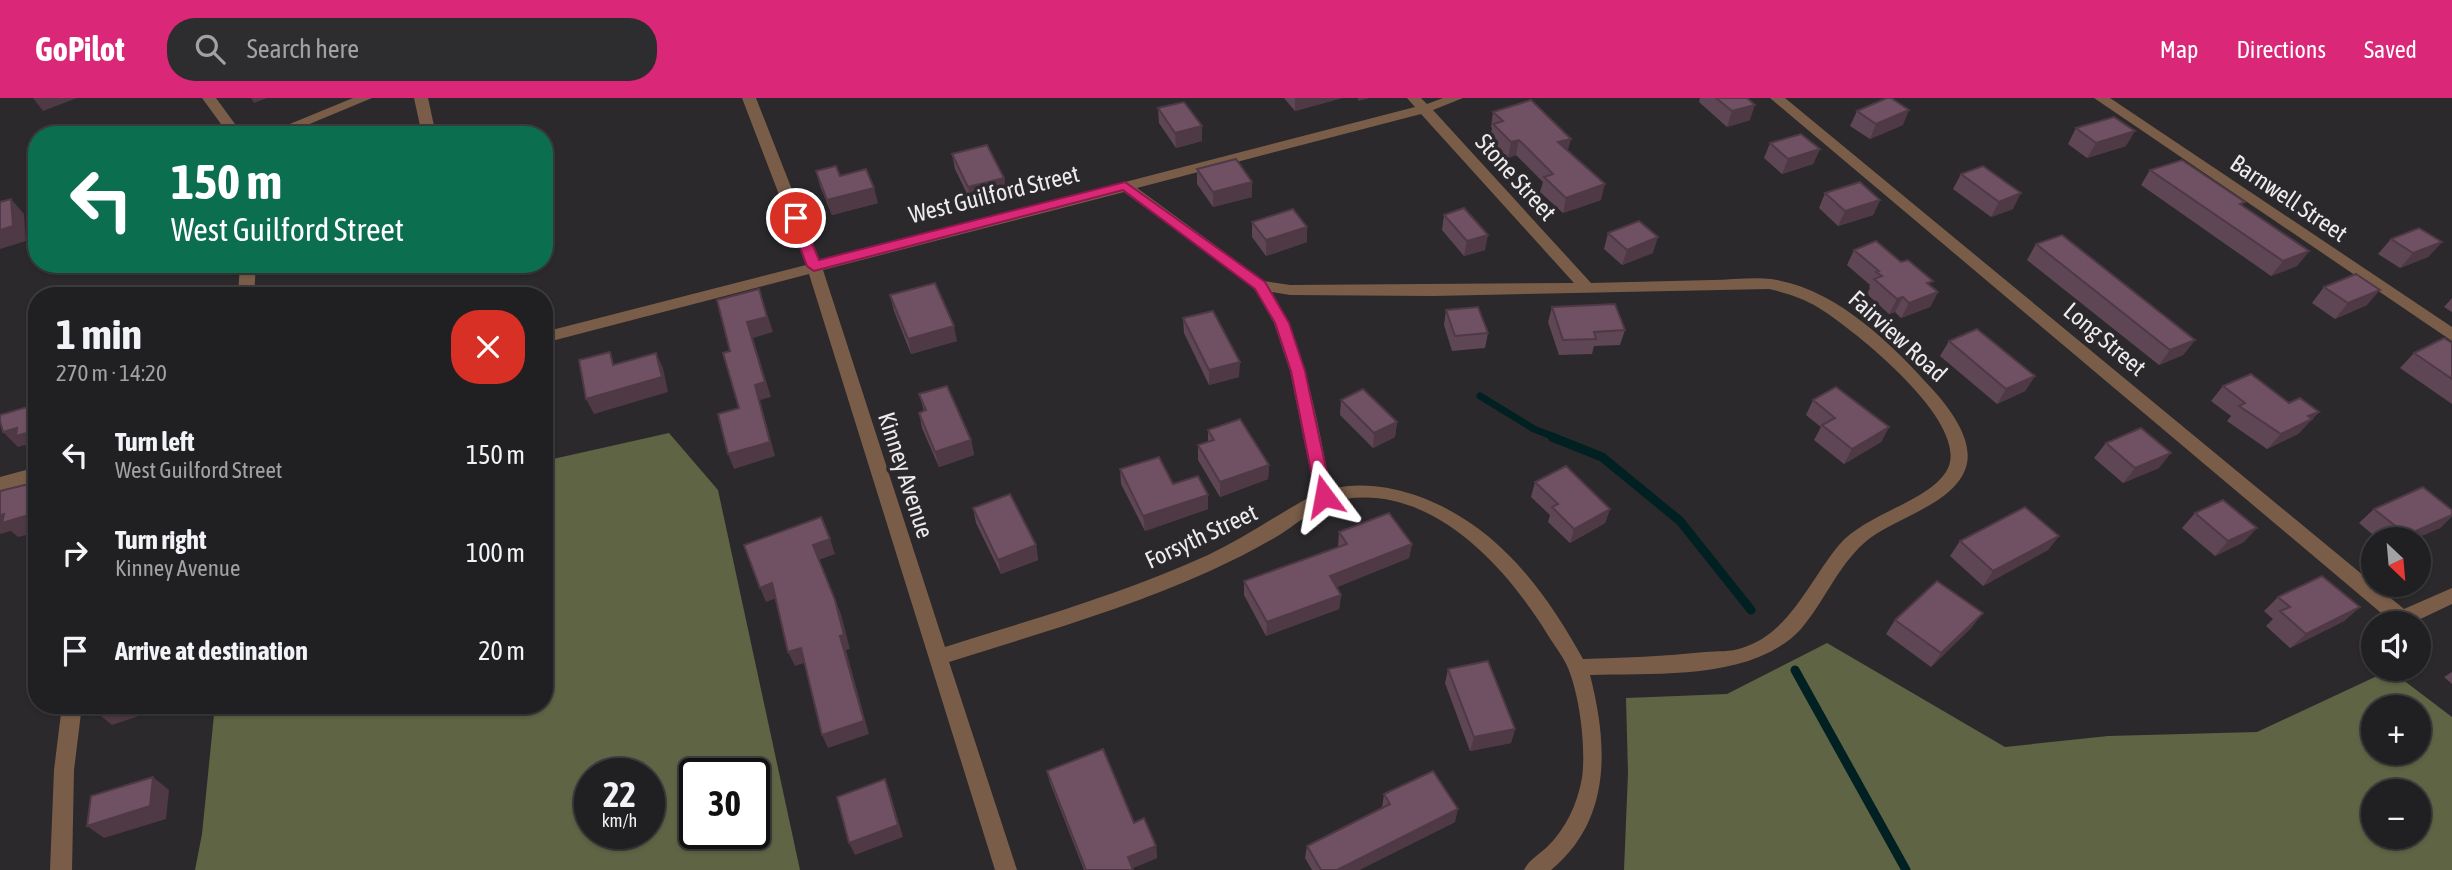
<!DOCTYPE html>
<html lang="en">
<head>
<meta charset="utf-8">
<style>
  :root { --surface:#201f21; --page:#2d2c2e; --text:#f1f3f6; --muted:#a2a2a5; --line:#3d3d3f; --accent:#db2777 }
  body { margin:0; font-family:"Asap Condensed",sans-serif; background:var(--page); color:var(--text); height:100vh; display:flex; flex-direction:column; font-size:26px; white-space:nowrap }
  * { box-sizing:border-box; margin:0 }
  p { font-size:23px; color:var(--muted) }
  .icon { flex:none; width:38px; height:38px; fill:none; stroke:currentColor; stroke-width:2; stroke-linecap:round; stroke-linejoin:round }
  .map { position:relative; flex:1; overflow:hidden }
  .drawer { position:absolute; left:28px; top:189px; width:525px; height:427px; display:flex; flex-direction:column; background:var(--surface); border-radius:28px; box-shadow:0 2px 5px #0004,0 0 0 2px var(--line) }
  .drawer>* { flex:none }
  .hud { position:absolute; left:28px; top:28px; width:525px; height:147px; border-radius:28px; box-shadow:0 2px 5px #0004,0 0 0 2px var(--line); background:#0b6e4f; color:#fff; overflow:hidden }
  .needle { width:46px; rotate:154deg }
  .controls { position:absolute; left:2361px; top:429px; display:grid; gap:14px }
  .controls a { display:grid; place-items:center; width:70px; height:70px; border-radius:50%; background:var(--surface); box-shadow:0 2px 5px #0004,0 0 0 2px var(--line); font-size:35px }
  .speed { position:absolute; left:574px; top:660px; display:flex; gap:14px; font-size:35px; font-weight:700; text-align:center }
  .speed>* { display:grid; place-content:center; width:91px; height:91px; border-radius:50%; background:var(--surface); box-shadow:0 2px 5px #0004,0 0 0 2px var(--line); line-height:1 }
  .speed small { font-size:18px; font-weight:400 }
  .speed .limit { border:4px solid #111; border-radius:10px; background:#fff; color:#111 }
  .pin { position:absolute; display:grid; place-items:center; width:60px; height:60px; color:#fff; margin:-30px; border:4px solid #fff; border-radius:50%; box-shadow:0 2px 7px #0007 }
  .me { position:absolute; width:77px; margin:-38px; rotate:347deg; stroke-linejoin:round; filter:drop-shadow(0 0 5px #0008) }
  .turn { display:flex; align-items:center; gap:24px; height:147px; padding:0 28px; font-size:32px }
  .turn .icon { width:91px; height:91px; stroke-width:2.5 }
  .turn b { display:block; font-size:49px; line-height:60px }
  .round { display:grid; place-items:center; flex:none; width:74px; height:74px; border-radius:28px; background:var(--page) }
  .head { display:flex; align-items:center; justify-content:space-between; height:119px; padding:0 28px }
  h1 { font-size:42px; font-weight:700; line-height:52px }
  ul { padding:0; list-style:none }
  li { display:flex; align-items:center; gap:21px; height:98px; padding:0 28px }
  li div { flex:1 }
  li b { display:block; font-size:26px }
  li em { font-style:normal }
  header { display:flex; align-items:center; gap:42px; box-sizing:border-box; height:98px; padding:0 35px; background:var(--accent); color:#fff }
  header strong { font-size:33px }
  nav { display:flex; gap:38px; margin-inline-start:auto; font-size:24px }
  .search { width:490px; height:63px; background:var(--page); display:flex; align-items:center; gap:18px; box-sizing:border-box; padding:0 24px; border-radius:28px; color:var(--muted); font-size:26px }
  .map>svg:first-child { display:block }
  .forest { fill:#5e6444; fill-rule:evenodd }
  .lines { fill:none; stroke-linecap:round; stroke-linejoin:round }
  .stream-far1 { stroke:#002021; stroke-width:7 }
  .stream { stroke:#002021; stroke-width:9 }
  .minor { fill:#7a5d49; fill-rule:evenodd }
  .wall { fill:#5f4655 }
  .shaded-wall { fill:#4e3945 }
  .building { fill:#6f5163; stroke:#4e3945; stroke-width:2 }
  .route { fill:#db2777; stroke:#8e194d; stroke-width:2 }
  .labels { text-anchor:middle; dominant-baseline:central; stroke-width:7; stroke-linejoin:round; paint-order:stroke }
  .street-label { font-size:24px; fill:#edebed; stroke:#2b292c }
</style>
</head>
<body>
<header>
<strong>GoPilot</strong>
<div class="search"><svg class="icon" aria-label="search" viewBox="0 0 24 24"><circle cx="10" cy="10" r="6"/><path d="M15 15l6 6"/></svg>Search here</div>
<nav><a>Map</a><a>Directions</a><a>Saved</a></nav>
</header>
<div class="map">
<svg width="2452" height="772" viewBox="0 0 2452 772">
  <rect width="100%" height="100%" fill="#2b292c"/>
  <!-- forest -->
  <g class="forest">
    <path d="M669,335l49,57 82,380h-605l7,-36 13,-129h329v-244zM590,676h59v59h-59zM695,676h59v59h-59z"/>
    <path d="M1827,545l178,104 103,-11 149,-4 133,-62 62,47v153h-828l4,-97 -2,-75 101,-4zM2373,609h45v45h-45zM2373,693h45v45h-45z"/>
  </g>
  <g class="lines">
    <!-- stream-far1 -->
    <polyline class="stream-far1" points="1480,298 1534,331 1557,340"/>
    <!-- stream -->
    <g class="stream">
      <polyline points="1552,339 1602,359 1680,423 1751,512"/>
      <polyline points="1795,572 1906,772"/>
    </g>
    <!-- minor -->
    <g class="minor">
      <polygon points="202,0 216,0 243,37 229,37"/>
      <polygon points="353,0 372,0 283,37 263,37"/>
      <polygon points="414,0 428,0 436,37 422,37"/>
      <path d="M742,0h14l64,163 595,-154 -8,-9h14l6,6 16,-6h20l-30,12 158,173c40,-1 81,-2 121,-3 19,0 40,-3 59,-1 65,9 121,65 163,112 17,19 42,52 31,79 -15,37 -74,48 -102,74 -26,24 -39,58 -62,85 -48,52 -145,44 -211,46 18,70 22,145 -39,195h-27c5,-10 14,-15 22,-22 20,-19 31,-43 36,-70 4,-30 -2,-81 -14,-110 -5,-12 -15,-24 -22,-36 -41,-66 -113,-146 -201,-133 -25,4 -44,22 -64,35 -23,14 -47,26 -71,37 -84,38 -173,63 -261,91l68,208h-22l-186,-596 -265,69v-11l262,-67zM1421,16l153,169 -284,2 -26,-4 -127,-93zM1124,94l130,96 20,35 16,48 25,123c-37,20 -69,43 -107,61 -85,39 -175,64 -263,92l-122,-377zM1769,191c17,4 34,9 50,19 34,21 154,116 128,162 -18,32 -81,43 -108,75 -30,36 -49,88 -97,103 -11,4 -25,3 -37,4 -40,4 -81,6 -122,7 -40,-72 -88,-136 -168,-164 -28,-9 -55,-13 -84,-6 -14,-68 -24,-136 -59,-197l18,3 143,1z"/>
      <polygon points="1770,0 1785,0 2404,511 2452,490 2452,506 2412,525 2393,525"/>
      <polygon points="2094,0 2110,0 2452,229 2452,243"/>
      <polygon points="240,166 256,166 254,198 238,198"/>
      <polygon points="37,369 37,383 0,393 0,379"/>
      <polygon points="62,607 82,607 74,672 72,772 50,772 54,672"/>
    </g>
  </g>
  <!-- wall -->
  <g class="wall">
    <polygon points="1284,0 1342,0 1295,13"/>
    <polygon points="1700,0 1747,0 1750,22 1727,29 1699,4"/>
    <polygon points="1158,10 1202,28 1202,43 1176,50 1159,25"/>
    <polygon points="1857,13 1903,27 1870,41 1850,28"/>
    <polygon points="1493,14 1568,53 1601,102 1563,115 1540,94 1543,84 1516,57 1508,60 1490,41 1492,30 1491,29"/>
    <polygon points="2076,30 2126,48 2087,60 2068,46"/>
    <polygon points="1770,45 1820,51 1813,66 1782,76 1764,60"/>
    <polygon points="952,56 1004,80 1006,95 971,104 955,71"/>
    <polygon points="1197,71 1252,99 1213,109 1197,86"/>
    <polygon points="2150,72 2243,108 2309,153 2297,168 2271,178 2141,87"/>
    <polygon points="816,73 840,78 878,105 832,117 820,88"/>
    <polygon points="1961,76 2013,111 1991,119 1953,91"/>
    <polygon points="1825,95 1880,102 1873,117 1838,128 1819,110"/>
    <polygon points="1444,117 1485,152 1464,158 1442,132"/>
    <polygon points="1252,124 1307,129 1307,144 1266,158 1252,139"/>
    <polygon points="1608,135 1653,155 1622,167 1604,151"/>
    <polygon points="2391,141 2442,144 2428,159 2400,170 2378,156"/>
    <polygon points="2036,146 2195,242 2183,257 2159,267 2027,162"/>
    <polygon points="1854,152 1931,188 1938,194 1930,209 1901,220 1895,214 1889,216 1867,196 1870,190 1869,189 1870,187 1847,167"/>
    <polygon points="2324,189 2367,207 2335,221 2312,205"/>
    <polygon points="890,197 957,243 911,256 894,213"/>
    <polygon points="2452,200 2452,214 2444,209"/>
    <polygon points="1552,209 1625,232 1620,247 1594,248 1592,256 1559,257 1548,224"/>
    <polygon points="1446,212 1488,235 1485,250 1452,253 1444,227"/>
    <polygon points="1183,220 1239,279 1209,287 1184,235"/>
    <polygon points="1949,243 2035,278 2025,293 1997,306 1940,258"/>
    <polygon points="2452,245 2452,306 2400,270 2414,255"/>
    <polygon points="2223,288 2289,305 2319,314 2298,336 2267,351 2227,323 2231,318 2211,303"/>
    <polygon points="919,296 971,342 974,357 939,369 922,330 919,315 924,313"/>
    <polygon points="1341,302 1397,324 1395,339 1373,350 1340,317"/>
    <polygon points="1813,302 1889,329 1881,344 1844,366 1814,342 1821,329 1806,317"/>
    <polygon points="1208,332 1269,367 1268,381 1220,399 1198,362 1198,347 1208,344"/>
    <polygon points="2106,345 2159,370 2123,385 2094,360"/>
    <polygon points="1120,371 1173,386 1208,397 1208,411 1145,433 1121,386"/>
    <polygon points="1535,384 1610,411 1605,425 1570,445 1548,424 1550,417 1531,399"/>
    <polygon points="973,410 1036,447 1038,462 1001,476 976,425"/>
    <polygon points="2374,411 2452,412 2452,418 2440,430 2414,441 2378,441 2359,425"/>
    <polygon points="2195,415 2244,444 2215,458 2182,430"/>
    <polygon points="1339,434 1412,446 1409,460 1336,489 1341,497 1339,511 1266,538 1244,497 1244,483 1338,450"/>
    <polygon points="2059,438 2048,452 1983,488 1950,458 1960,443"/>
    <polygon points="2278,499 2360,509 2344,523 2290,550 2266,528 2273,521 2264,513"/>
    <polygon points="1895,522 1972,529 1931,569 1886,536"/>
    <polygon points="1448,571 1515,631 1511,645 1470,653 1445,585"/>
    <polygon points="2452,574 2452,586 2444,579"/>
    <polygon points="1047,673 1134,725 1156,748 1157,760 1132,770 1133,772 1084,772 1050,685"/>
    <polygon points="1384,696 1455,724 1359,772 1312,772 1305,760 1307,748 1382,710"/>
  </g>
  <!-- shaded-wall -->
  <g class="shaded-wall">
    <polygon points="33,0 77,0 43,13"/>
    <polygon points="251,0 267,0 254,5"/>
    <polygon points="1295,0 1342,0 1295,13"/>
    <polygon points="1358,0 1370,0 1358,3"/>
    <polygon points="1755,7 1750,22 1727,29 1732,13"/>
    <polygon points="1909,12 1903,27 1870,41 1876,26"/>
    <polygon points="1202,28 1202,43 1176,50 1175,35"/>
    <polygon points="2135,33 2126,48 2087,60 2096,45"/>
    <polygon points="1571,41 1567,56 1558,44"/>
    <polygon points="1519,42 1516,57 1508,60 1511,44"/>
    <polygon points="1820,51 1813,66 1782,76 1788,61"/>
    <polygon points="1004,80 1006,95 971,104 968,89"/>
    <polygon points="1252,84 1252,99 1213,109 1213,94"/>
    <polygon points="1605,86 1601,102 1563,115 1566,100"/>
    <polygon points="874,90 878,105 832,117 827,102"/>
    <polygon points="2021,95 2013,111 1991,119 1999,104"/>
    <polygon points="11,101 24,116 26,143 0,151 0,132"/>
    <polygon points="1880,102 1873,117 1838,128 1845,113"/>
    <polygon points="1307,129 1307,144 1266,158 1266,142"/>
    <polygon points="1488,137 1485,152 1464,158 1467,143"/>
    <polygon points="1658,139 1653,155 1622,167 1627,152"/>
    <polygon points="2442,144 2428,159 2400,170 2413,155"/>
    <polygon points="2309,153 2297,168 2271,178 2283,163"/>
    <polygon points="759,191 773,234 753,240 771,299 760,302 775,358 734,371 728,356 755,287 747,224"/>
    <polygon points="2380,192 2367,207 2335,221 2348,205"/>
    <polygon points="1938,194 1930,209 1901,220 1909,205"/>
    <polygon points="1903,199 1895,214 1889,216 1897,201"/>
    <polygon points="954,228 957,243 911,256 908,241"/>
    <polygon points="2195,242 2183,257 2159,267 2170,252"/>
    <polygon points="656,255 663,270 668,294 594,316 586,301"/>
    <polygon points="1240,264 1239,279 1209,287 1209,272"/>
    <polygon points="2035,278 2025,293 1997,306 2006,291"/>
    <polygon points="2319,314 2298,336 2267,351 2281,336 2308,318"/>
    <polygon points="1397,324 1395,339 1373,350 1374,335"/>
    <polygon points="1889,329 1881,344 1844,366 1852,351"/>
    <polygon points="17,330 37,332 37,351 31,352 25,347 18,349 3,334"/>
    <polygon points="971,342 974,357 939,369 935,354"/>
    <polygon points="2171,355 2159,370 2123,385 2135,370"/>
    <polygon points="1269,367 1268,381 1220,399 1220,384"/>
    <polygon points="1208,397 1208,411 1145,433 1143,418"/>
    <polygon points="1610,411 1605,425 1570,445 1574,431"/>
    <polygon points="4,416 32,416 37,421 37,436 35,435 18,439 11,433 0,436 0,417"/>
    <polygon points="2452,417 2452,418 2440,430 2414,441 2403,441 2407,437"/>
    <polygon points="2257,430 2244,444 2215,458 2228,443"/>
    <polygon points="2059,438 2048,452 1983,488 1993,473"/>
    <polygon points="830,441 835,456 819,462 813,447"/>
    <polygon points="1412,446 1409,460 1328,493 1330,478"/>
    <polygon points="1036,447 1038,462 1001,476 998,462"/>
    <polygon points="772,485 779,499 766,504 760,490"/>
    <polygon points="1341,497 1339,511 1266,538 1267,524"/>
    <polygon points="835,502 841,516 850,551 846,552 869,636 828,650 822,637 840,538"/>
    <polygon points="2360,509 2344,523 2290,550 2306,536"/>
    <polygon points="1983,515 1972,529 1931,569 1941,555"/>
    <polygon points="801,550 807,564 795,568 788,554"/>
    <polygon points="114,607 168,607 168,608 112,627 95,613"/>
    <polygon points="1515,631 1511,645 1470,653 1474,639"/>
    <polygon points="153,679 169,692 166,721 104,740 87,728"/>
    <polygon points="885,681 890,694 903,739 855,757 849,745"/>
    <polygon points="1458,711 1455,724 1359,772 1337,772"/>
    <polygon points="1156,748 1157,760 1129,772 1128,759"/>
  </g>
  <!-- building -->
  <g class="building">
    <polygon points="1716,0 1747,0 1755,7 1732,13"/>
    <polygon points="1887,0 1891,0 1909,12 1876,26 1857,13"/>
    <polygon points="1531,2 1571,41 1558,44 1605,86 1566,100 1544,79 1553,76 1519,42 1511,44 1493,26 1503,23 1493,14"/>
    <polygon points="1184,4 1202,28 1175,35 1158,10"/>
    <polygon points="2114,19 2135,33 2096,45 2076,30"/>
    <polygon points="1801,36 1820,51 1788,61 1770,45"/>
    <polygon points="987,47 1004,80 968,89 952,56"/>
    <polygon points="1236,61 1252,84 1213,94 1197,71"/>
    <polygon points="2182,62 2245,104 2240,106 2309,153 2283,163 2150,72"/>
    <polygon points="836,68 840,78 866,71 874,90 827,102 816,73"/>
    <polygon points="1983,68 2021,95 1999,104 1961,76"/>
    <polygon points="1860,84 1880,102 1845,113 1825,95"/>
    <polygon points="11,101 13,128 0,132 0,104"/>
    <polygon points="1464,110 1488,137 1467,143 1444,117"/>
    <polygon points="1293,111 1307,129 1266,142 1252,124"/>
    <polygon points="1639,123 1658,139 1627,152 1608,135"/>
    <polygon points="2419,130 2442,144 2413,155 2391,141"/>
    <polygon points="2062,137 2195,242 2170,252 2036,146"/>
    <polygon points="1876,143 1901,164 1908,162 1933,183 1927,185 1938,194 1909,205 1903,199 1897,201 1874,181 1882,178 1876,174 1879,173 1854,152"/>
    <polygon points="2356,176 2380,192 2348,205 2324,189"/>
    <polygon points="935,185 954,228 908,241 890,197"/>
    <polygon points="759,191 767,219 747,224 765,284 755,287 770,344 728,356 718,316 739,310 723,255 730,253 717,202"/>
    <polygon points="1615,206 1625,232 1594,234 1596,241 1563,242 1552,209"/>
    <polygon points="1478,209 1488,235 1455,238 1446,212"/>
    <polygon points="1213,213 1240,264 1209,272 1183,220"/>
    <polygon points="1977,231 2035,278 2006,291 1949,243"/>
    <polygon points="2444,240 2452,245 2452,281 2414,255"/>
    <polygon points="610,254 613,267 656,255 662,279 586,301 579,262"/>
    <polygon points="2251,276 2289,305 2300,300 2319,314 2308,318 2312,321 2281,336 2239,308 2245,305 2223,288"/>
    <polygon points="947,288 971,342 935,354 919,315 926,312 919,296"/>
    <polygon points="1836,289 1889,329 1852,351 1822,327 1835,320 1813,302"/>
    <polygon points="1363,291 1397,324 1374,335 1341,302"/>
    <polygon points="37,306 37,332 16,338 17,330 3,334 0,323 0,317"/>
    <polygon points="1240,321 1269,367 1220,384 1198,347 1214,342 1208,332"/>
    <polygon points="2141,330 2171,355 2135,370 2106,345"/>
    <polygon points="1159,359 1173,386 1198,378 1208,397 1143,418 1120,371"/>
    <polygon points="1566,368 1610,411 1574,431 1552,409 1558,406 1535,384"/>
    <polygon points="37,384 37,428 30,430 32,416 2,425 4,416 0,417 0,393"/>
    <polygon points="2423,389 2452,412 2452,417 2407,437 2374,411"/>
    <polygon points="1010,396 1036,447 998,462 973,410"/>
    <polygon points="2223,402 2257,430 2228,443 2195,415"/>
    <polygon points="2025,409 2059,438 1993,473 1960,443"/>
    <polygon points="1389,415 1412,446 1330,478 1341,497 1267,524 1244,483 1347,446 1339,434"/>
    <polygon points="821,419 830,441 813,447 835,502 844,537 840,538 864,623 822,637 801,550 788,554 772,485 760,490 744,447"/>
    <polygon points="2322,478 2360,509 2306,536 2280,513 2290,509 2278,499"/>
    <polygon points="1937,483 1983,515 1941,555 1895,522"/>
    <polygon points="1488,563 1515,631 1474,639 1448,571"/>
    <polygon points="96,607 114,607 95,613"/>
    <polygon points="1103,651 1134,725 1144,720 1156,748 1128,759 1133,772 1086,772 1047,673"/>
    <polygon points="1433,673 1458,711 1337,772 1321,772 1307,748 1390,706 1384,696"/>
    <polygon points="153,679 150,708 87,728 91,698"/>
    <polygon points="885,681 898,727 849,745 837,699"/>
  </g>
  <!-- route -->
  <polygon class="route" points="1125,84 1265,184 1289,225 1305,273 1332,398 1329,402 1324,404 1316,398 1291,273 1275,225 1255,191 1123,92 814,173 807,168 789,120 791,117 800,117 819,162"/>
  <g class="labels">
    <!-- street labels -->
    <g class="street-label">
      <text transform="translate(1516 79) rotate(48)">Stone Street</text>
      <text transform="translate(994 96) rotate(-14)">West Guilford Street</text>
      <text transform="translate(2289 100) rotate(34)">Barnwell Street</text>
      <text transform="translate(1898 238) rotate(42)">Fairview Road</text>
      <text transform="translate(2105 241) rotate(40)">Long Street</text>
      <text transform="translate(906 377) rotate(72)">Kinney Avenue</text>
      <text transform="translate(1201 438) rotate(-25)">Forsyth Street</text>
    </g>
  </g>
</svg>
<div class="controls">
<a><svg class="needle" viewBox="-14 -14 28 28"><path d="M0-13l5 13h-10z" fill="#e53935"/><path d="M0 13l5-13h-10z" fill="#a2a2a5"/></svg></a>
<a><svg class="icon" aria-label="sound" viewBox="0 0 24 24"><path d="M4 9h4l5-4v14l-5-4H4zM17 9q2 3 0 6"/></svg></a>
<a>+</a>
<a>−</a>
</div>
<div class="speed"><div>22<small>km/h</small></div><div class="limit">30</div></div>
<div class="pin" style="left:796px;top:120px;background:#d93025"><svg class="icon" aria-label="arrive" viewBox="0 0 24 24"><path d="M6 21V4h12l-3 4 3 4H6"/></svg></div>
<svg class="me" style="left:1324px;top:398px" viewBox="-20 -20 40 40"><path d="M0-17L14 15 0 8-14 15z" fill="#db2777" stroke="#fff" stroke-width="4"/></svg>
<div class="hud">
<div class="turn"><svg class="icon" aria-label="left" viewBox="0 0 24 24"><path d="M17 20v-9H6M10 6l-5 5 5 5"/></svg><div><b>150 m</b>West Guilford Street</div></div>
</div>
<section class="drawer">
<div class="head"><div><h1>1 min</h1><p>270 m · 14:20</p></div><a class="round" style="background:#d93025;color:#fff"><svg class="icon" aria-label="close" viewBox="0 0 24 24"><path d="M6 6l12 12M18 6L6 18"/></svg></a></div>
<ul>
<li><svg class="icon" aria-label="left" viewBox="0 0 24 24"><path d="M17 20v-9H6M10 6l-5 5 5 5"/></svg><div><b>Turn left</b><p>West Guilford Street</p></div><em>150 m</em></li>
<li><svg class="icon" aria-label="right" viewBox="0 0 24 24"><path d="M7 20v-9h11M14 6l5 5-5 5"/></svg><div><b>Turn right</b><p>Kinney Avenue</p></div><em>100 m</em></li>
<li><svg class="icon" aria-label="arrive" viewBox="0 0 24 24"><path d="M6 21V4h12l-3 4 3 4H6"/></svg><div><b>Arrive at destination</b></div><em>20 m</em></li>
</ul>
</section>
</div>
</body>
</html>
